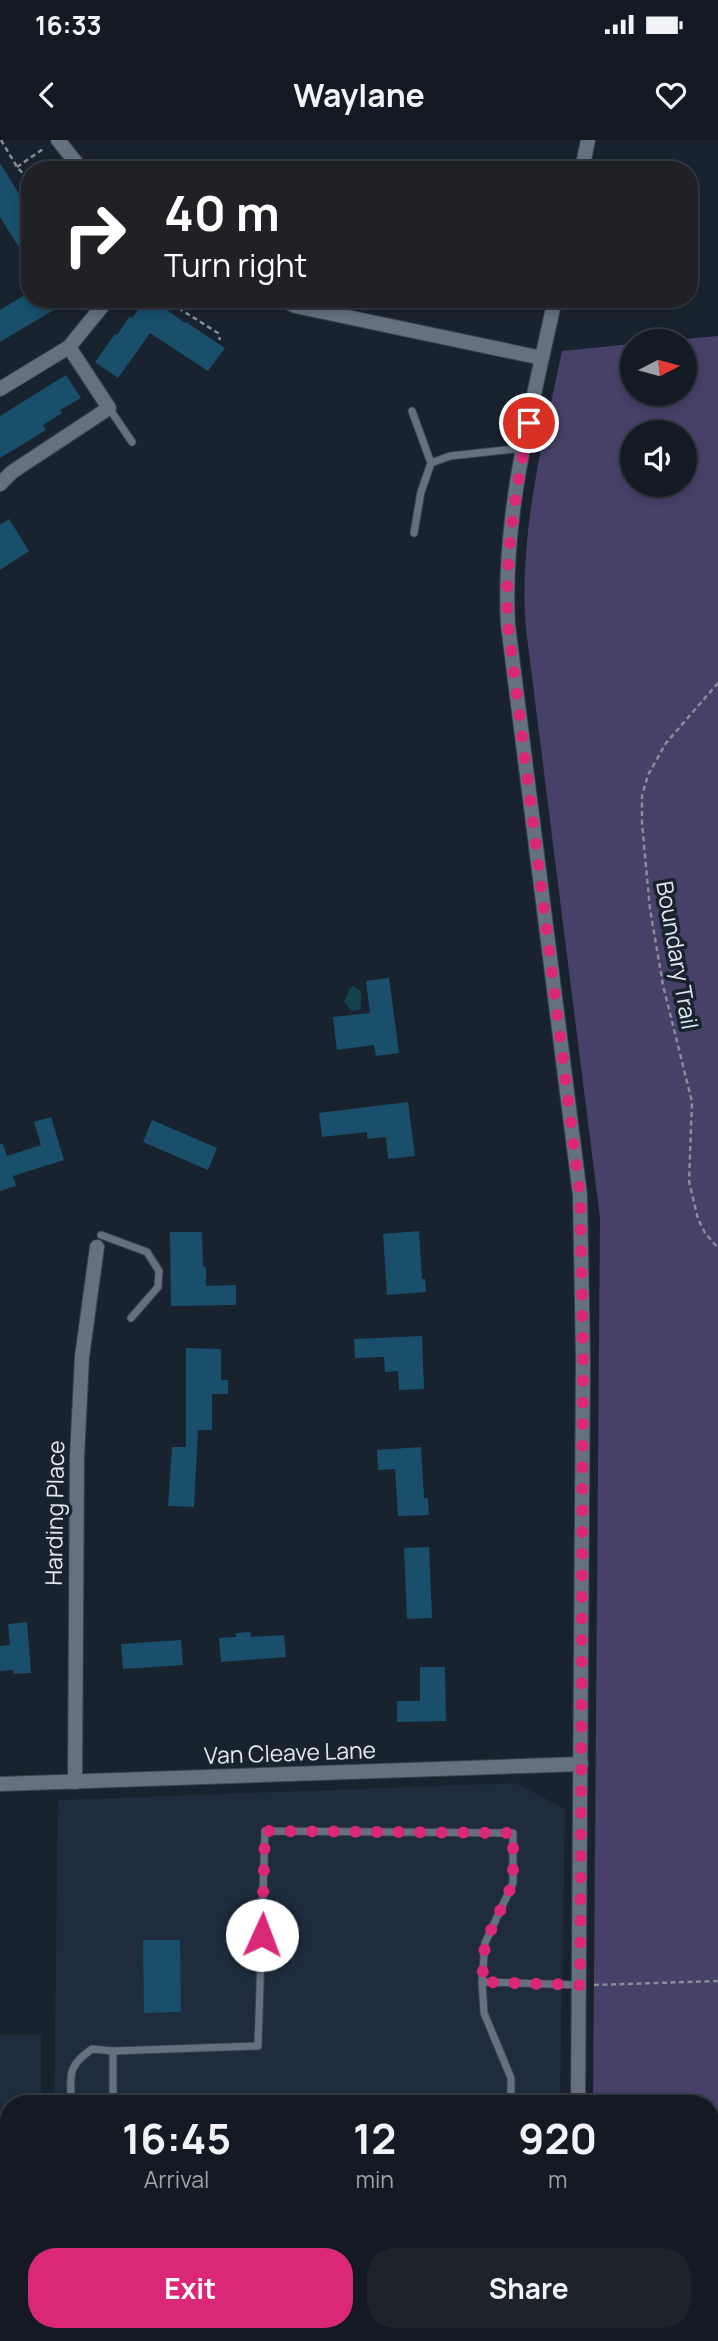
<!DOCTYPE html>
<html lang="en">
<head>
<meta charset="utf-8">
<style>
  :root { --surface:#131a23; --page:#1c232b; --text:#f1f3f6; --muted:#9da1a6; --line:#323841; --accent:#db2777 }
  body { margin:0; font-family:Manrope,sans-serif; background:var(--page); color:var(--text); height:100vh; display:flex; flex-direction:column; font-size:26px; white-space:nowrap }
  * { box-sizing:border-box; margin:0 }
  p { font-size:23px; color:var(--muted) }
  .icon { flex:none; width:38px; height:38px; fill:none; stroke:currentColor; stroke-width:2; stroke-linecap:round; stroke-linejoin:round }
  .map { position:relative; flex:1; overflow:hidden }
  .details { position:absolute; left:0px; top:1955px; width:719px; height:247px; display:flex; flex-direction:column; background:var(--surface); border-radius:28px 28px 0 0; box-shadow:0 4px 10px #0003,0 0 0 2px var(--line) }
  .details>* { flex:none }
  .banner { position:absolute; left:21px; top:21px; width:677px; height:147px; border-radius:28px; box-shadow:0 4px 10px #0003,0 0 0 2px var(--line); background:#202124; color:#fff; overflow:hidden }
  .needle { width:46px; rotate:84deg }
  .controls { position:absolute; left:620px; top:189px; display:grid; gap:14px }
  .controls a { display:grid; place-items:center; width:77px; height:77px; border-radius:50%; background:var(--surface); box-shadow:0 4px 10px #0003,0 0 0 2px var(--line); font-size:35px }
  .pin { position:absolute; display:grid; place-items:center; width:60px; height:60px; color:#fff; margin:-30px; border:4px solid #fff; border-radius:50%; box-shadow:0 2px 7px #0007 }
  .me { position:absolute; width:77px; margin:-38px; rotate:2deg; stroke-linejoin:round; filter:drop-shadow(0 0 5px #0008) }
  .turn { display:flex; align-items:center; gap:24px; height:147px; padding:0 28px; font-size:32px }
  .turn .icon { width:91px; height:91px; stroke-width:2.5 }
  .turn b { display:block; font-size:49px; line-height:60px }
  .eta { display:flex; justify-content:space-evenly; align-items:center; height:119px; text-align:center }
  .eta b { font-size:42px; font-weight:700; line-height:49px }
  .cta { display:flex; gap:14px; margin-top:auto; padding:14px 28px }
  .cta a { flex:1; height:80px; border-radius:28px; background:var(--accent); color:#fff; font-size:28px; font-weight:700; line-height:80px; text-align:center }
  .cta a+a { background:var(--page); color:var(--text) }
  .status { display:flex; justify-content:space-between; align-items:center; height:49px; padding:0 35px; background:var(--surface); direction:ltr }
  .status svg { height:19px; fill:currentColor }
  header { display:flex; justify-content:space-between; align-items:center; height:91px; padding:0 28px; background:var(--surface); font-size:32px; font-weight:700 }
  .map>svg:first-child { display:block }
  .built { fill:#1e2c3d }
  .green { fill:#474169; fill-rule:evenodd }
  .water { fill:#11424e }
  .building { fill:#194f6b }
  .lines { fill:none; stroke-linecap:round; stroke-linejoin:round }
  .lane-casing { stroke:#39414b; stroke-width:9 }
  .street-casing { stroke:#39414b; stroke-width:16 }
  .path { stroke:#858d98; stroke-width:2.5; stroke-dasharray:5 3.5; stroke-linecap:butt }
  .lane { stroke:#657180; stroke-width:7 }
  .street { stroke:#657180; stroke-width:14 }
  .route { stroke:#db2777; stroke-width:12; stroke-dasharray:0 21.6 }
  .labels { text-anchor:middle; dominant-baseline:central; stroke-width:7; stroke-linejoin:round; paint-order:stroke }
  .street-label { font-size:23px; fill:#e0e7f0; stroke:#19232f }
</style>
</head>
<body>
<div class="status"><b>16:33</b><svg viewBox="0 0 49 12"><path d="M0 12V9h3v3zM5 12V6h3v6zM10 12V3h3v9zM15 12V0h3v12zM26 1h20v11H26zM47 4h2v5h-2z"/></svg></div>
<header><svg class="icon" aria-label="back" viewBox="0 0 24 24"><path d="M15 5l-7 7 7 7"/></svg>Waylane<svg class="icon" aria-label="heart" viewBox="0 0 24 24"><path d="M12 20l-8-8c-3-5 5-10 8-4 3-6 11-1 8 4z"/></svg></header>
<div class="map">
<svg width="718" height="2201" viewBox="0 0 718 2201">
  <rect width="100%" height="100%" fill="#19232f"/>
  <!-- built -->
  <g class="built">
    <polygon points="516,1643 565,1669 560,1963 54,1964 58,1660"/>
    <polygon points="0,1895 41,1895 41,1963 9,1964 9,2193 41,2193 41,2201 0,2201"/>
    <polygon points="51,2193 502,2193 498,2201 51,2201"/>
  </g>
  <!-- green -->
  <path class="green" d="M718,196v2005h-172l3,-8h161v-229l-117,-1 7,-885 -74,-589c-8,-94 17,-186 36,-278l70,-7v50h52v-53h-21zM632,292h52v53h-52z"/>
  <!-- water -->
  <polygon class="water" points="353,846 361,851 361,869 352,871 344,862 350,848"/>
  <!-- building -->
  <g class="building">
    <polygon points="0,23 30,72 30,125 0,77"/>
    <polygon points="30,152 30,159 52,159 57,168 0,202 0,170"/>
    <polygon points="147,159 152,159 185,183 186,182 225,208 208,231 150,193 118,238 95,222 115,194 117,195 130,176 132,178"/>
    <polygon points="66,235 81,258 60,270 62,273 43,285 46,290 0,318 0,276"/>
    <polygon points="9,379 29,411 0,430 0,385"/>
    <polygon points="389,838 399,913 376,916 374,905 337,910 333,877 370,873 366,841"/>
    <polygon points="408,962 415,1016 388,1019 386,997 367,999 367,992 322,997 319,973"/>
    <polygon points="51,977 64,1020 13,1036 16,1046 0,1051 0,1004 3,1004 7,1016 41,1005 34,982"/>
    <polygon points="152,980 217,1008 208,1030 143,1002"/>
    <polygon points="419,1091 422,1139 425,1139 426,1152 387,1155 383,1094"/>
    <polygon points="170,1092 202,1092 203,1127 206,1126 206,1146 236,1145 236,1165 171,1166"/>
    <polygon points="422,1196 424,1249 399,1250 398,1231 385,1232 384,1217 355,1218 354,1199"/>
    <polygon points="186,1208 221,1209 221,1240 228,1240 228,1254 212,1254 212,1290 198,1290 194,1367 168,1366 172,1307 186,1307"/>
    <polygon points="421,1307 424,1358 428,1358 429,1375 398,1376 395,1329 378,1330 377,1310"/>
    <polygon points="429,1407 432,1478 407,1479 404,1408"/>
    <polygon points="27,1482 31,1533 14,1534 13,1530 0,1531 0,1506 10,1505 8,1484"/>
    <polygon points="250,1492 251,1497 284,1495 286,1517 221,1522 219,1498 236,1497 236,1493"/>
    <polygon points="181,1500 183,1525 123,1529 121,1504"/>
    <polygon points="420,1527 445,1527 446,1581 397,1582 397,1561 420,1561"/>
    <polygon points="143,1800 180,1800 181,1872 144,1873"/>
  </g>
  <g class="lines">
    <defs>
      <g id="lane">
        <polyline points="109,268 132,302"/>
        <polyline points="412,271 431,323"/>
        <polyline points="414,393 421,352 431,323 450,316 524,308"/>
        <polyline points="101,1095 147,1112 159,1131 158,1147 131,1178"/>
        <polyline points="113,1911 258,1906 265,1691 513,1693 513,1743 485,1803 482,1842"/>
        <path d="M71,1964c0,-29 -5,-37 21,-55l21,2v53"/>
        <polyline points="511,1964 511,1938 484,1873 482,1842 579,1845"/>
        <polyline points="75,2193 78,2201"/>
        <polyline points="15,2201 15,2193"/>
        <polyline points="312,2201 316,2193"/>
        <polyline points="456,2201 460,2193"/>
      </g>
      <g id="street">
        <polyline points="58,0 82,30"/>
        <polyline points="582,30 588,0"/>
        <polyline points="280,159 295,166 542,218"/>
        <path d="M555,159c-23,107 -53,216 -47,326l72,570 3,165 -5,744"/>
        <polyline points="0,249 69,207 108,159"/>
        <polyline points="0,344 12,332 109,268 69,207"/>
        <polyline points="75,1642 77,1317 82,1217 97,1107"/>
        <polyline points="0,1644 581,1624"/>
        <polyline points="530,2201 533,2193"/>
      </g>
    </defs>
    <!-- lane casing -->
    <use href="#lane" class="lane-casing"/>
    <!-- street casing -->
    <use href="#street" class="street-casing"/>
    <!-- path -->
    <g class="path">
      <polyline points="1,0 17,27 30,41"/>
      <polyline points="17,27 43,9"/>
      <polyline points="164,159 218,193 220,200"/>
      <polyline points="177,167 181,159"/>
      <polyline points="718,543 666,603 648,635 642,656 642,684 650,769 663,845 692,962 689,1041 698,1079 705,1093 718,1108"/>
      <polyline points="594,1845 718,1841"/>
    </g>
    <!-- lane -->
    <use href="#lane" class="lane"/>
    <!-- street -->
    <use href="#street" class="street"/>
  </g>
  <g class="lines">
    <!-- route -->
    <path class="route" d="M262,1795l3,-104 248,2v50l-28,60 -3,39 98,3 3,-625 -3,-165 -72,-570c-4,-70 8,-134 21,-202"/>
  </g>
  <g class="labels">
    <!-- street labels -->
    <g class="street-label">
      <text transform="translate(678 815) rotate(80)">Boundary Trail</text>
      <text transform="translate(54 1373) rotate(-89)">Harding Place</text>
      <text transform="translate(290 1612) rotate(-2)">Van Cleave Lane</text>
    </g>
  </g>
</svg>
<div class="controls">
<a><svg class="needle" viewBox="-14 -14 28 28"><path d="M0-13l5 13h-10z" fill="#e53935"/><path d="M0 13l5-13h-10z" fill="#9da1a6"/></svg></a>
<a><svg class="icon" aria-label="sound" viewBox="0 0 24 24"><path d="M4 9h4l5-4v14l-5-4H4zM17 9q2 3 0 6"/></svg></a>
</div>
<div class="pin" style="left:529px;top:283px;background:#d93025"><svg class="icon" aria-label="arrive" viewBox="0 0 24 24"><path d="M6 21V4h12l-3 4 3 4H6"/></svg></div>
<svg class="me" style="left:262px;top:1795px" viewBox="-20 -20 40 40"><circle r="19" fill="#fff"/><path d="M0-13L10 11 0 6-10 11z" fill="#db2777"/></svg>
<div class="banner">
<div class="turn"><svg class="icon" aria-label="right" viewBox="0 0 24 24"><path d="M7 20v-9h11M14 6l5 5-5 5"/></svg><div><b>40 m</b>Turn right</div></div>
</div>
<section class="details">
<div class="eta">
<div><b>16:45</b><p>Arrival</p></div>
<div><b>12</b><p>min</p></div>
<div><b>920</b><p>m</p></div>
</div>
<div class="cta"><a>Exit</a><a>Share</a></div>
</section>
</div>
</body>
</html>
